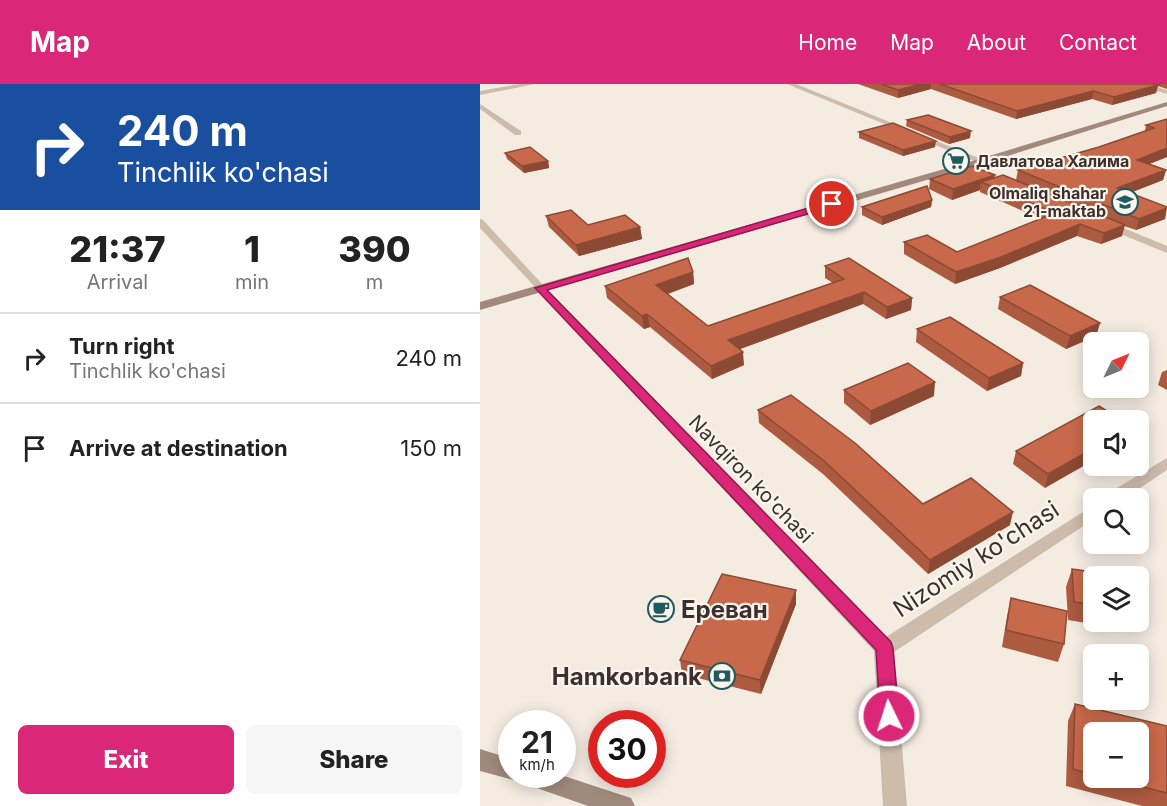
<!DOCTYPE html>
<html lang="en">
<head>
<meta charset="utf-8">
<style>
  :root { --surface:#fff; --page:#f6f6f6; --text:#222; --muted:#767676; --line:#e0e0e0; --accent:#db2777 }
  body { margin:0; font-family:Inter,sans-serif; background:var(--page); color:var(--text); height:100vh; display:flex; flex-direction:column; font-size:22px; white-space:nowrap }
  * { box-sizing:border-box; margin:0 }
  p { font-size:20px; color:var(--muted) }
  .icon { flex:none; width:33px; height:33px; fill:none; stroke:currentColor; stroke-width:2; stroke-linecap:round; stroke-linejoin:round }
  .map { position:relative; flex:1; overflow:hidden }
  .drawer { display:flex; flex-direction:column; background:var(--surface); width:480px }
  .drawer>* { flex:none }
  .guide { background:#1a4fa0; color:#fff; overflow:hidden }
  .needle { width:39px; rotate:47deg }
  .controls { position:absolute; left:603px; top:248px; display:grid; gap:12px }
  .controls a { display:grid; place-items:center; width:66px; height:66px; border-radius:9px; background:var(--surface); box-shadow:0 3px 15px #0003; font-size:30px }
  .speed { position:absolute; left:18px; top:626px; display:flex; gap:12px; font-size:30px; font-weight:700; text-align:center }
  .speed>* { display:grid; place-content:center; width:78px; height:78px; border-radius:50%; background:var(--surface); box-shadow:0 3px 15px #0003; line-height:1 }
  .speed small { font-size:15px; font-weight:400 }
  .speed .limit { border:9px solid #d22; background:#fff; color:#111 }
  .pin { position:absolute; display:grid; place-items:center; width:51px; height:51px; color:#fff; margin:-26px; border:3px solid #fff; border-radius:50%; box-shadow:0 2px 6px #0007 }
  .me { position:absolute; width:66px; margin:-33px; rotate:356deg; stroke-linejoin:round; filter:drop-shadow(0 0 4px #0008) }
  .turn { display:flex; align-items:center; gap:21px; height:126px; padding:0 18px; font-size:27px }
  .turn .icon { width:78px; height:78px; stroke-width:2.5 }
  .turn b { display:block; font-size:42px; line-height:51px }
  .eta { display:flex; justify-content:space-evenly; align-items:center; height:102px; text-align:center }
  .eta b { font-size:36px; font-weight:800; line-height:42px }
  .button { display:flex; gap:12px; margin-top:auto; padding:12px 18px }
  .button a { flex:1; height:69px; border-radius:9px; background:var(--accent); color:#fff; font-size:24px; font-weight:800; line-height:69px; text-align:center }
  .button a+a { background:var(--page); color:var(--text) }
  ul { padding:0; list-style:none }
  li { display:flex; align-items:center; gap:18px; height:90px; padding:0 18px; border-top:2px solid var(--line) }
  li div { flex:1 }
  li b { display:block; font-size:22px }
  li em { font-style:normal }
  header { display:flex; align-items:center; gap:36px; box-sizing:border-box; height:84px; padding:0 30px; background:var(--accent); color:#fff }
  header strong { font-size:28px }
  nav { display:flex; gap:33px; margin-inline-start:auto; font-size:21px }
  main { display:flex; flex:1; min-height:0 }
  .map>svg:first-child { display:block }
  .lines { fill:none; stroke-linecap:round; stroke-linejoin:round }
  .minor { fill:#cdbbac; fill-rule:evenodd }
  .secondary { fill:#a18a7d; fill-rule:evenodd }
  .wall { fill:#ac5a40; fill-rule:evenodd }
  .shaded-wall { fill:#8c4a34 }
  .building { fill:#c8694b; stroke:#8c4a34; stroke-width:1.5 }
  .route { fill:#db2777; stroke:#8e194d; stroke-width:1.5 }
  .labels { text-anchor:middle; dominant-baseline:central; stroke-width:4.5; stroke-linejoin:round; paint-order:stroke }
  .far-poi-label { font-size:16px; font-weight:bold; fill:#3b302b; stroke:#fbf5ee; text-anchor:start }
  .street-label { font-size:20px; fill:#3b302b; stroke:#fbf5ee }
  .near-street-label { font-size:24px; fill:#3b302b; stroke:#fbf5ee }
  .near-poi-label { font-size:24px; font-weight:bold; fill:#3b302b; stroke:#fbf5ee; text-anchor:start }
</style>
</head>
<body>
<header>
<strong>Map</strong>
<nav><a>Home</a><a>Map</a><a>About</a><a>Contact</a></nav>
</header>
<main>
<section class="drawer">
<div class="guide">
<div class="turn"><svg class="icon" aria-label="right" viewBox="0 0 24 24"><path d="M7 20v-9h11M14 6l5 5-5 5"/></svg><div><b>240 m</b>Tinchlik ko'chasi</div></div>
</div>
<div class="eta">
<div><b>21:37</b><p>Arrival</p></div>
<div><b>1</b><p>min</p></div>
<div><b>390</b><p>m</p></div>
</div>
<ul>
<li><svg class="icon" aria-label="right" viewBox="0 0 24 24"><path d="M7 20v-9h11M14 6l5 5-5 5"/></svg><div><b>Turn right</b><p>Tinchlik ko'chasi</p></div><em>240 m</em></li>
<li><svg class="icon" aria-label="arrive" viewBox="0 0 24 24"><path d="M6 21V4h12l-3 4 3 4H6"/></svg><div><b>Arrive at destination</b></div><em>150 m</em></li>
</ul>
<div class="button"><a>Exit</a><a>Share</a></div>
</section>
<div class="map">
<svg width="687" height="722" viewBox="0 0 687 722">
  <rect width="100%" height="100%" fill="#f4ebe1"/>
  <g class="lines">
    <!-- minor -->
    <g class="minor">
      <polygon points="40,0 55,0 0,11 0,7"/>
      <polygon points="307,0 316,0 506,77 499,79"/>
      <polygon points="655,0 666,0 687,6 687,10"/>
      <polygon points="0,20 41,47 41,51 35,51 0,25"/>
      <polygon points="0,135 3,136 64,202 406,553 614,421 614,435 414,568 427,722 403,722 394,567 0,144"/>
      <polygon points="621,138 629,138 687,162 687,169 621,142"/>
      <polygon points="687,374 687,386 645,414 625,414 627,410"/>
    </g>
    <!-- secondary -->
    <g class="secondary">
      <polygon points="687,18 687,22 505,79 0,226 0,218 499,75"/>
      <polygon points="0,665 32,675 32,690 78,690 151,714 155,722 108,722 34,696 0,687"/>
    </g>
  </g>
  <!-- wall -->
  <g class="wall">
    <polygon points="378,0 687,0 687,5 678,2 676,9 632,21 612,15 536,35 451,5 418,14"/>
    <polygon points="687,35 687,73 669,80 686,86 683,96 650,109 685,135 656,146 644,142 642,152 621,160 597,152 520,184 475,200 424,170 424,158 477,168 561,135 500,108 500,106 472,116 449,105 450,95 514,93 536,96 538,86 619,63 665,47 666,41"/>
    <polygon points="427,36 490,54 469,60 426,42"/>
    <polygon points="379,48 455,63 423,72 379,54"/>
    <polygon points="25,69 68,77 69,84 44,89 27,75"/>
    <polygon points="452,116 451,123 402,141 382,131 382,123"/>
    <polygon points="66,132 108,141 160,143 162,155 99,172 69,143"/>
    <polygon points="345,182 432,214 431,226 406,235 383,220 260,265 264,281 232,295 170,243 164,245 127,214 125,202 213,188 214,200 188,210 228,242 353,199 345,194"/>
    <polygon points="520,213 620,239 616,252 586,265 518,225"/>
    <polygon points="437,245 543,279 541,292 507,307 436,258"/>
    <polygon points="687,286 687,306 678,301 682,288"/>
    <polygon points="364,306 454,312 390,341 364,319"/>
    <polygon points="278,326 443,420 530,441 448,490 343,390 279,339"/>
    <polygon points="641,336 565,404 533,380 536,367"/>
    <polygon points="592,485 614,492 614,537 658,537 658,495 667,530 660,548 588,536 586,503"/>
    <polygon points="316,506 316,520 281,610 202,590 200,576"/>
    <polygon points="531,514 584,560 578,578 522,563 527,532"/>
    <path d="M595,620l92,22v80h-25l-76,-20 2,-65zM614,648l44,45h-44z"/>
  </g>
  <!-- shaded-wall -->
  <g class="shaded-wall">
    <polygon points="441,0 451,0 451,5 418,14 418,6"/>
    <polygon points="678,1 676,9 632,21 634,13"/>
    <polygon points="613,7 612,15 536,35 537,27"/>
    <polygon points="491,47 490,54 469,60 470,53"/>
    <polygon points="456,57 455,63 423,72 423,66"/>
    <polygon points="687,64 687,73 654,86 657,76"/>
    <polygon points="68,77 69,84 44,89 42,82"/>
    <polygon points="686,86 683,96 634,115 637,104"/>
    <polygon points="515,91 513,101 501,98 500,106 472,116 473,105"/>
    <polygon points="452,116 451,123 402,141 402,133"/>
    <polygon points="687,124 685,135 656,146 659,135"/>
    <polygon points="600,140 597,152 520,184 475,200 476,188"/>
    <polygon points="645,141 642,152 621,160 624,149"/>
    <polygon points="160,143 162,155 99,172 96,161"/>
    <polygon points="213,188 214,200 178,213 176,201"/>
    <polygon points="384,208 383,220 249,269 248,256"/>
    <polygon points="432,214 431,226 406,235 407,223"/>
    <polygon points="167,230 170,243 164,245 162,232"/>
    <polygon points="620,239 616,252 586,265 590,252"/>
    <polygon points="263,268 264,281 232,295 231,282"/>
    <polygon points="543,279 541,292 507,307 509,294"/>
    <polygon points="455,298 454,312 390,341 391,327"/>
    <polygon points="614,364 614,376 565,404 568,390"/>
    <polygon points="533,428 530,441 448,490 450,476"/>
    <polygon points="316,506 316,520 281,610 280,596"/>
  </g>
  <!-- building -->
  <g class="building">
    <polygon points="401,0 441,0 418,6"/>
    <polygon points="460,0 674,0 678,1 634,13 613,7 537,27"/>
    <polygon points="448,31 491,47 470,53 427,36"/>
    <polygon points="687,35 687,64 657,76 686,86 637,104 687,123 687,124 659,135 538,86 619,63 674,44 666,41"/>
    <polygon points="413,39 456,57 423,66 379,48"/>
    <polygon points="50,63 68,77 42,82 25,69"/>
    <polygon points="492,82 515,91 473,105 450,95"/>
    <polygon points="523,91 645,141 624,149 600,140 521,173 476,188 424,158 447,151 477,168 575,129 501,98"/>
    <polygon points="447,102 452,116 402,133 382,123"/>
    <polygon points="91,126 108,141 145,131 160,143 96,161 66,132"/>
    <polygon points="208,174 213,188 176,201 228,242 364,195 345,182 369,174 432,214 407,223 384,208 248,256 263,268 231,282 167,230 162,232 125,202"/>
    <polygon points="550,201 620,239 590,252 520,213"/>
    <polygon points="470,233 543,279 509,294 437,245"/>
    <polygon points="428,279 455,298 391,327 364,306"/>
    <polygon points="311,311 375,359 443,420 491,394 533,428 450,476 343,376 278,326"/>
    <polygon points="619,322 641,336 614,336 614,364 568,390 536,367"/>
    <polygon points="592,485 641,492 614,492 614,521 594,518"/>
    <polygon points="242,490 316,506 280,596 200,576"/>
    <polygon points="658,495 662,495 667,530 658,528"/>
    <polygon points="531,514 587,527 584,560 526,546"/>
    <polygon points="595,620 687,642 687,709 623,693 658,693 658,648 614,648 614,691 593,685"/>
  </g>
  <!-- route -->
  <polygon class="route" points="352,117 355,118 355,122 67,206 411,558 413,564 419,632 416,638 409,640 402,638 400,632 396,566 55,204"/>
  <!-- icons -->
  <defs>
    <symbol id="supermarket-ring" viewBox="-11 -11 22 22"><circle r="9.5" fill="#fbf5ee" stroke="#1f5a5e" stroke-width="1.5"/><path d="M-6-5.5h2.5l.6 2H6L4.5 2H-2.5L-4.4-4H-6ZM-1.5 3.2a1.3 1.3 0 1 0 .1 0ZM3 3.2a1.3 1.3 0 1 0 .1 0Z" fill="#1f5a5e"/></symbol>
    <symbol id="school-ring" viewBox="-11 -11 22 22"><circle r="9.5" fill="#fbf5ee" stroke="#1f5a5e" stroke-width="1.5"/><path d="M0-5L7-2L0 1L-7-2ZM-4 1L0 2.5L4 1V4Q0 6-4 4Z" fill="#1f5a5e"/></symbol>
    <symbol id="cafe-ring" viewBox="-11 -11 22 22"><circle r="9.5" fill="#fbf5ee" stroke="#1f5a5e" stroke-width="1.5"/><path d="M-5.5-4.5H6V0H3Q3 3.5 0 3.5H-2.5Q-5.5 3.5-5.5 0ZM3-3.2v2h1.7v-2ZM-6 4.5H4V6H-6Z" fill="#1f5a5e"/></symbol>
    <symbol id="bank-ring" viewBox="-11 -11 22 22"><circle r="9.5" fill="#fbf5ee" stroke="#1f5a5e" stroke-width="1.5"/><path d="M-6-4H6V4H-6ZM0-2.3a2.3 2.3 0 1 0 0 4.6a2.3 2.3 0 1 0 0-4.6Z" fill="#1f5a5e"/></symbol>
  </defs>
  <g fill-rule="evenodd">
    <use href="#supermarket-ring" x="461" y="62" width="30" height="30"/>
    <use href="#school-ring" x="630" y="103" width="30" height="30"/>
    <use href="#cafe-ring" x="166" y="510" width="30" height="30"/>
    <use href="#bank-ring" x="227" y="577" width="30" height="30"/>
  </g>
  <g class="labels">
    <!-- far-poi labels -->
    <g class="far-poi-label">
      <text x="496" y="77">Давлатова Халима</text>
      <text x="626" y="109" text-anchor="end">Olmaliq shahar<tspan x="626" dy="18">21-maktab</tspan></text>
    </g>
    <!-- street labels -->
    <g class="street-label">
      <text transform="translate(271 395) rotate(46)">Navqiron ko'chasi</text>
    </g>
    <!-- near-street labels -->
    <g class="near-street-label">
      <text transform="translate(496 475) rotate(-33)">Nizomiy ko'chasi</text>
    </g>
    <!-- near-poi labels -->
    <g class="near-poi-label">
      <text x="201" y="525">Ереван</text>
      <text x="222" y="592" text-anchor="end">Hamkorbank</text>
    </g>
  </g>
</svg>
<div class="controls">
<a><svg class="needle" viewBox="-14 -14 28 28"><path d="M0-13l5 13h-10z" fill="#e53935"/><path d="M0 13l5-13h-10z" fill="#767676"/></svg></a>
<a><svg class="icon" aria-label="sound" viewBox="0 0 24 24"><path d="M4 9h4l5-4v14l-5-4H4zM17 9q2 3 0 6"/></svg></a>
<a><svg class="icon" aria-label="search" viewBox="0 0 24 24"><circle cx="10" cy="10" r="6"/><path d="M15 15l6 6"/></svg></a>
<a><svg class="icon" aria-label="layers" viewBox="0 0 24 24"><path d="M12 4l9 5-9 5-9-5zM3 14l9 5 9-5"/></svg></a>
<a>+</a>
<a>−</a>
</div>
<div class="speed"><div>21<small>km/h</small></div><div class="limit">30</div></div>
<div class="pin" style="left:352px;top:120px;background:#d93025"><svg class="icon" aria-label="arrive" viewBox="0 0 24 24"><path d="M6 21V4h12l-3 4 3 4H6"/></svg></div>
<svg class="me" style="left:409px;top:632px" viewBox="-20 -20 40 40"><circle r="17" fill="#db2777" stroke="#fff" stroke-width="3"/><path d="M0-11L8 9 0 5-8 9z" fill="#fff"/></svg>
</div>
</main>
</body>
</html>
